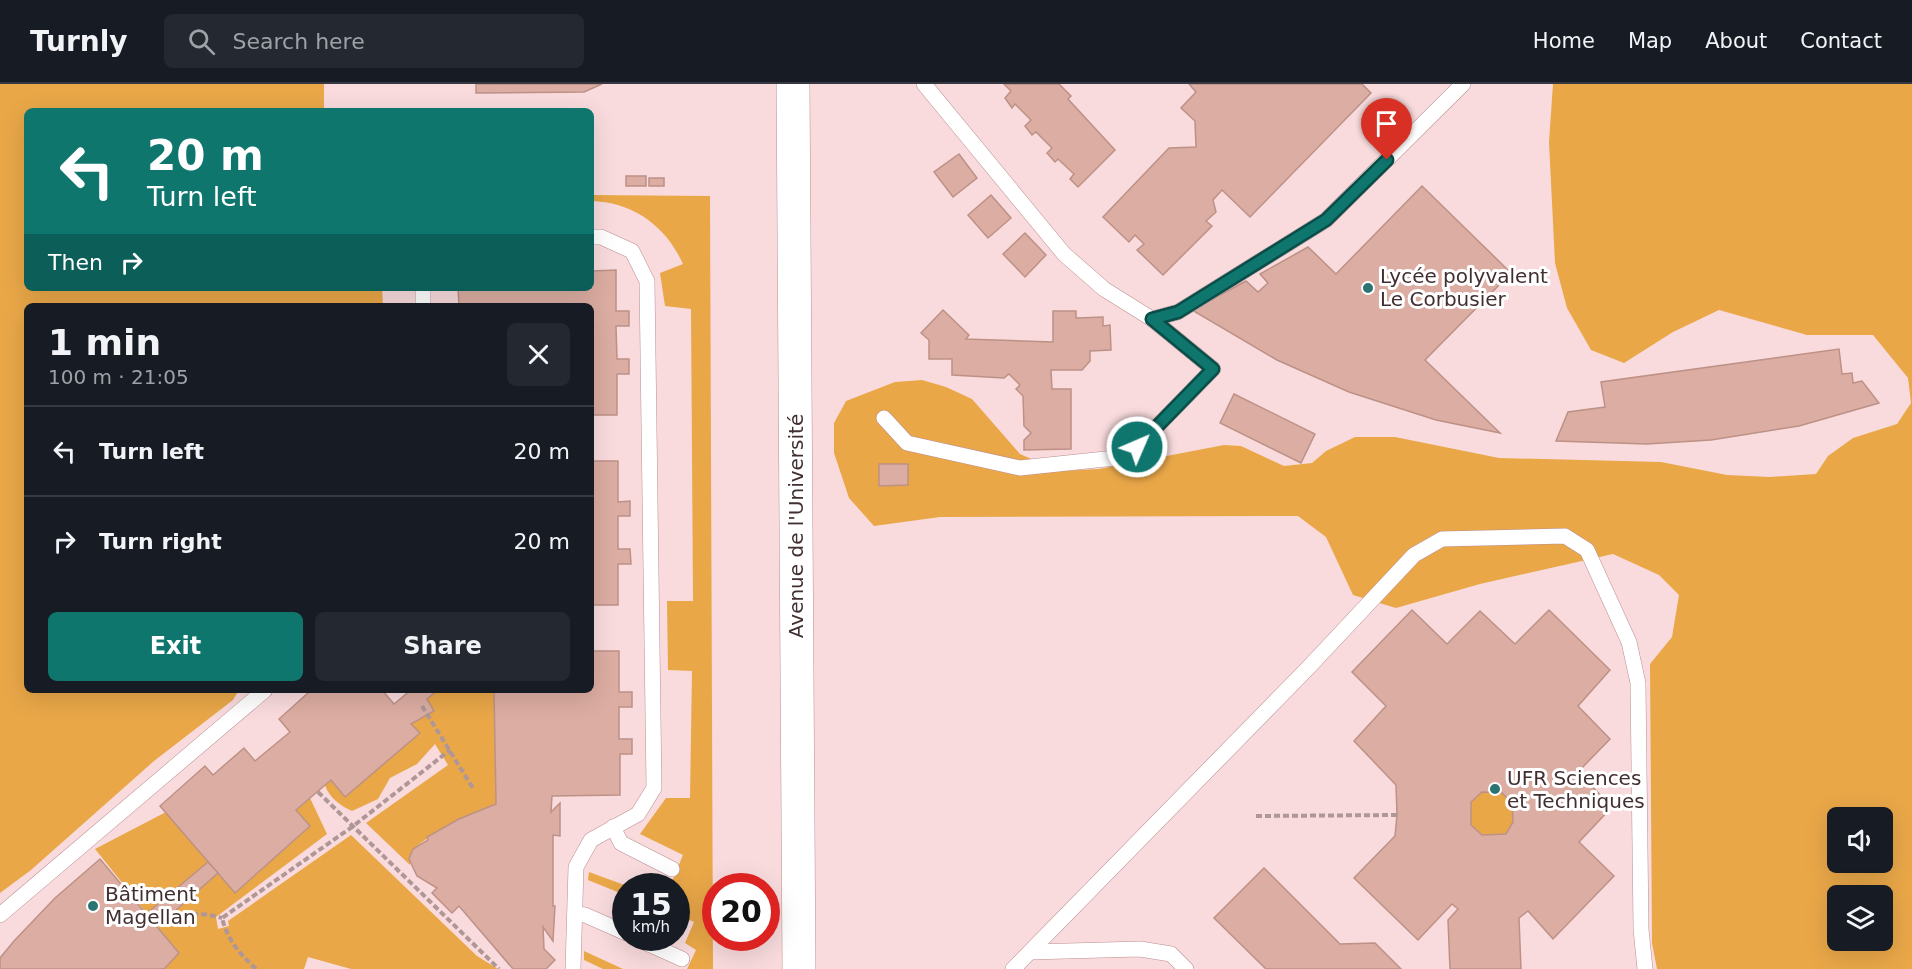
<!DOCTYPE html>
<html lang="en">
<head>
<meta charset="utf-8">
<style>
  :root { --surface:#171b24; --page:#242831; --text:#f1f3f6; --muted:#9ea1a6; --line:#363941; --accent:#0f766e }
  body { margin:0; font-family:"DejaVu Sans",sans-serif; background:var(--page); color:var(--text); height:100vh; display:flex; flex-direction:column; font-size:22px; white-space:nowrap }
  * { box-sizing:border-box; margin:0 }
  p { font-size:20px; color:var(--muted) }
  .icon { flex:none; width:33px; height:33px; fill:none; stroke:currentColor; stroke-width:2; stroke-linecap:round; stroke-linejoin:round }
  .map { position:relative; flex:1; overflow:hidden }
  .drawer { position:absolute; left:24px; top:219px; width:570px; height:390px; display:flex; flex-direction:column; background:var(--surface); border-radius:9px; box-shadow:0 6px 24px #0002 }
  .drawer>* { flex:none }
  .banner { position:absolute; left:24px; top:24px; width:570px; height:183px; border-radius:9px; box-shadow:0 6px 24px #0002; background:#0f766e; color:#fff; overflow:hidden }
  .fabs { position:absolute; left:1827px; top:723px; display:grid; gap:12px }
  .fabs a { display:grid; place-items:center; width:66px; height:66px; border-radius:9px; background:var(--surface); box-shadow:0 6px 24px #0002; font-size:30px }
  .speed { position:absolute; left:612px; top:789px; display:flex; gap:12px; font-size:30px; font-weight:700; text-align:center }
  .speed>* { display:grid; place-content:center; width:78px; height:78px; border-radius:50%; background:var(--surface); box-shadow:0 6px 24px #0002; line-height:1 }
  .speed small { font-size:15px; font-weight:400 }
  .speed .limit { border:9px solid #d22; background:#fff; color:#111 }
  .pin { position:absolute; display:grid; place-items:center; width:51px; height:51px; color:#fff; margin:-62px -26px; border-radius:50% 50% 50% 0; rotate:-45deg; box-shadow:0 0 6px #0007 }
  .pin .icon { rotate:45deg }
  .me { position:absolute; width:66px; margin:-33px; rotate:45deg; stroke-linejoin:round; filter:drop-shadow(0 0 4px #0008) }
  .turn { display:flex; align-items:center; gap:21px; height:126px; padding:0 24px; font-size:27px }
  .turn .icon { width:78px; height:78px; stroke-width:2.5 }
  .turn b { display:block; font-size:42px; line-height:51px }
  .then { display:flex; align-items:center; height:57px; padding:0 24px; background:#0003; gap:12px; font-size:22px }
  .round { display:grid; place-items:center; flex:none; width:63px; height:63px; border-radius:9px; background:var(--page) }
  .summary { display:flex; align-items:center; justify-content:space-between; height:102px; padding:0 24px }
  h1 { font-size:36px; font-weight:600; line-height:45px }
  .cta { display:flex; gap:12px; margin-top:auto; padding:12px 24px }
  .cta a { flex:1; height:69px; border-radius:9px; background:var(--accent); color:#fff; font-size:24px; font-weight:600; line-height:69px; text-align:center }
  .cta a+a { background:var(--page); color:var(--text) }
  ul { padding:0; list-style:none }
  li { display:flex; align-items:center; gap:18px; height:90px; padding:0 24px; border-top:2px solid var(--line) }
  li div { flex:1 }
  li b { display:block; font-size:22px }
  li em { font-style:normal }
  header { display:flex; align-items:center; gap:36px; box-sizing:border-box; height:84px; padding:0 30px; background:var(--surface); border-bottom:2px solid var(--line) }
  header strong { font-size:28px }
  nav { display:flex; gap:33px; margin-inline-start:auto; font-size:21px }
  .search { width:420px; height:54px; background:var(--page); display:flex; align-items:center; gap:15px; box-sizing:border-box; padding:0 21px; border-radius:9px; color:var(--muted); font-size:22px }
  .map>svg:first-child { display:block }
  .green { fill:#e9a748; fill-rule:evenodd }
  .building { fill:#dcada2; stroke:#bd9186; stroke-width:1.5; fill-rule:evenodd }
  .lines { fill:none; stroke-linecap:round; stroke-linejoin:round }
  .service-casing { stroke:#bc8e91; stroke-width:16 }
  .tertiary-casing { stroke:#bc8e91; stroke-width:34 }
  .path { stroke:#af9697; stroke-width:4; stroke-dasharray:6 3; stroke-linecap:butt }
  .service { stroke:#fff; stroke-width:15 }
  .tertiary { stroke:#fff; stroke-width:33 }
  .route-casing { stroke:#0a4d48; stroke-width:15 }
  .route { stroke:#0f766e; stroke-width:10 }
  .poi-dot { fill:#2a7472; stroke:#fff; stroke-width:2 }
  .labels { text-anchor:middle; dominant-baseline:central; stroke-width:6; stroke-linejoin:round; paint-order:stroke }
  .poi-label { font-size:20px; fill:#422f30; stroke:#fff; text-anchor:start }
  .street-label { font-size:20px; fill:#422f30; stroke:#fff }
</style>
</head>
<body>
<header>
<strong>Turnly</strong>
<div class="search"><svg class="icon" aria-label="search" viewBox="0 0 24 24"><circle cx="10" cy="10" r="6"/><path d="M15 15l6 6"/></svg>Search here</div>
<nav><a>Home</a><a>Map</a><a>About</a><a>Contact</a></nav>
</header>
<div class="map">
<svg width="1912" height="885" viewBox="0 0 1912 885">
  <rect width="100%" height="100%" fill="#f9dbdd"/>
  <!-- green -->
  <g class="green">
    <polygon points="0,0 324,0 324,27 27,27 27,204 382,204 383,222 27,222 27,606 239,606 233,616 154,677 31,786 0,809"/>
    <path d="M1553,0h359v885h-255l-5,-26 -2,-279 22,-27 7,-42 -20,-20 -46,-21 -133,30 -84,24 -43,-13 -27,-58 -28,-21 -358,1 -66,9 -25,-28 -15,-45v-30l12,-22 49,-19 27,-2 24,7 26,12 48,55 39,17 40,-2 125,-24 17,1 43,20 28,-3 14,-12 29,-14h40l104,21 162,4 66,13 43,2 46,-3 12,-18 25,-18 44,-14 14,-21 -3,-25 -35,-43h-66l-88,-25 -46,22 -49,31 -33,-13 -24,-42 -12,-45 -6,-121zM1838,734h44v44h-44zM1838,812h44v44h-44z"/>
    <path d="M591,111l119,1 3,773h-26l9,-19 -11,-7 9,-21 -17,-7 -1,-29h-6l13,-31 -43,-21 26,-36h24l2,-127 -24,-1 -1,-69h26l-2,-292 -26,-3 -5,-33 23,-9c-17,-38 -50,-62 -92,-63z"/>
    <path d="M438,606h56l2,114c-30,11 -58,25 -83,45l-3,16 -44,-42 82,-58 -13,-21 -18,20 -27,14 -12,21 -26,12c-11,-5 -23,-13 -27,-26l6,-5 13,16 75,-64 -8,-8 22,-13 -6,-12z"/>
    <polygon points="1482,708 1502,709 1512,719 1513,738 1506,750 1482,751 1471,741 1471,718"/>
    <polygon points="310,714 327,750 216,833 218,845 229,842 228,837 351,751 477,872 498,885 351,885 308,873 304,885 164,885 174,874 177,867 95,765 166,728 235,809 310,742 296,726"/>
    <polygon points="589,788 627,802 625,811 588,796"/>
    <polygon points="584,867 623,885 603,885 584,876"/>
  </g>
  <!-- building -->
  <g class="building">
    <polygon points="476,0 602,0 584,8 476,9"/>
    <polygon points="1004,0 1059,0 1071,12 1068,15 1115,66 1078,103 1070,95 1074,90 1058,75 1055,78 1047,69 1052,64 1036,48 1032,51 1025,42 1031,36 1015,20 1012,24 1005,14 1011,7"/>
    <polygon points="1189,0 1362,0 1371,9 1250,133 1222,106 1213,116 1216,128 1206,137 1212,142 1163,191 1137,166 1144,160 1135,151 1129,158 1103,133 1169,64 1196,63 1195,37 1181,24 1196,8"/>
    <polygon points="959,70 977,94 953,113 934,88"/>
    <rect x="626" y="92" width="20" height="10"/>
    <rect x="649" y="94" width="15" height="8"/>
    <polygon points="1422,102 1511,189 1425,276 1500,349 1436,336 1349,308 1277,276 1192,226 1246,197 1258,208 1268,199 1260,190 1308,163 1336,190"/>
    <polygon points="991,111 1011,134 988,154 968,131"/>
    <polygon points="1025,149 1046,171 1025,193 1003,170"/>
    <polygon points="616,186 616,227 629,227 629,242 616,242 617,275 629,275 629,290 617,290 617,331 591,331 591,222 459,222 458,204 591,204 591,187"/>
    <polygon points="943,226 969,251 966,255 1053,258 1053,227 1076,227 1076,234 1103,233 1103,242 1110,241 1111,266 1090,267 1090,277 1082,286 1051,286 1052,305 1071,305 1071,365 1024,366 1024,356 1031,349 1024,342 1023,312 1016,305 1020,301 1009,290 1004,294 952,291 952,275 929,275 929,256 921,249"/>
    <polygon points="1839,265 1842,290 1852,289 1853,299 1862,297 1879,319 1799,342 1711,356 1647,360 1556,357 1568,328 1605,323 1601,298"/>
    <polygon points="1234,310 1315,350 1301,379 1220,339"/>
    <polygon points="591,377 618,377 618,418 630,417 630,432 618,432 618,465 630,465 631,480 618,480 618,521 591,521"/>
    <polygon points="879,380 908,380 908,401 879,402"/>
    <path d="M1412,526l35,34 33,-33 35,33 34,-34 61,60 -32,36 32,33 -32,33 34,35 -33,35 35,34 -61,63 -25,-28 -9,7 2,51h-71l-2,-49 10,-11 -6,-5 -34,36 -64,-62 41,-42 2,-21 -1,-30 -42,-44 32,-35 -34,-34zM1482,708l20,1 10,10 1,19 -7,12 -24,1 -11,-10v-23z"/>
    <polygon points="591,567 619,567 619,608 632,608 632,623 619,623 619,655 632,655 632,670 620,670 620,711 552,712 551,728 560,719 560,752 553,751 553,822 555,822 553,857 543,843 544,865 555,876 546,885 513,885 459,822 452,829 432,809 437,804 417,792 409,775 413,765 428,756 427,753 459,735 496,720 494,606 591,606"/>
    <polygon points="308,606 382,606 394,620 411,606 438,606 427,615 434,627 411,640 420,649 345,713 331,696 296,726 310,742 235,809 160,722 205,682 213,691 244,664 255,677 290,648 279,635 309,608"/>
    <polygon points="100,775 179,869 164,885 0,885 0,874 14,857 55,814"/>
    <polygon points="208,778 218,789 157,843 146,830"/>
    <polygon points="1264,784 1340,860 1375,859 1401,885 1266,885 1214,834"/>
  </g>
  <g class="lines">
    <defs>
      <g id="service">
        <polyline points="423,204 423,222"/>
        <polyline points="1152,235 1178,228 1326,136 1463,0"/>
        <polyline points="884,334 907,359 1020,384 1115,374 1137,363 1213,285 1152,235 1104,205 1064,170 924,0"/>
        <polyline points="613,743 621,759 672,785"/>
        <polyline points="575,830 585,831 626,849"/>
        <polyline points="0,831 265,606"/>
        <polyline points="635,854 682,875"/>
        <polyline points="1030,868 1140,865 1171,870 1186,885"/>
        <polyline points="573,885 576,783 591,756 638,730 654,704 647,197 632,167 601,153 591,153"/>
        <polyline points="1013,885 1307,585 1414,471 1442,455 1565,452 1587,466 1629,558 1638,599 1641,845 1645,885"/>
      </g>
      <polyline id="tertiary" points="793,0 799,885"/>
    </defs>
    <!-- service casing -->
    <use href="#service" class="service-casing"/>
    <!-- tertiary casing -->
    <use href="#tertiary" class="tertiary-casing"/>
    <!-- path -->
    <g class="path">
      <polyline points="422,622 474,706"/>
      <polyline points="318,708 499,885"/>
      <polyline points="1256,732 1397,731"/>
      <path d="M166,837c20,-8 35,-9 56,-3"/>
      <path d="M256,885c-16,-15 -28,-28 -34,-51l130,-91 98,-77"/>
    </g>
    <!-- service -->
    <use href="#service" class="service"/>
    <!-- tertiary -->
    <use href="#tertiary" class="tertiary"/>
  </g>
  <g class="lines">
    <defs>
      <polyline id="route" points="1137,363 1213,285 1152,235 1178,228 1326,136 1387,76"/>
    </defs>
    <!-- route casing -->
    <use href="#route" class="route-casing"/>
    <!-- route -->
    <use href="#route" class="route"/>
  </g>
  <!-- markers -->
  <g class="poi-dot">
    <circle cx="1368" cy="204" r="6"/>
    <circle cx="1495" cy="705" r="6"/>
    <circle cx="93" cy="822" r="6"/>
  </g>
  <g class="labels">
    <!-- poi labels -->
    <g class="poi-label">
      <text x="1380" y="192">Lycée polyvalent<tspan x="1380" dy="23">Le Corbusier</tspan></text>
      <text x="1507" y="694">UFR Sciences<tspan x="1507" dy="23">et Techniques</tspan></text>
      <text x="105" y="810">Bâtiment<tspan x="105" dy="23">Magellan</tspan></text>
    </g>
    <!-- street labels -->
    <g class="street-label">
      <text transform="translate(796 442) rotate(-90)">Avenue de l'Université</text>
    </g>
  </g>
</svg>
<div class="fabs">
<a><svg class="icon" aria-label="sound" viewBox="0 0 24 24"><path d="M4 9h4l5-4v14l-5-4H4zM17 9q2 3 0 6"/></svg></a>
<a><svg class="icon" aria-label="layers" viewBox="0 0 24 24"><path d="M12 4l9 5-9 5-9-5zM3 14l9 5 9-5"/></svg></a>
</div>
<div class="speed"><div>15<small>km/h</small></div><div class="limit">20</div></div>
<div class="pin" style="left:1387px;top:76px;background:#d93025"><svg class="icon" aria-label="arrive" viewBox="0 0 24 24"><path d="M6 21V4h12l-3 4 3 4H6"/></svg></div>
<svg class="me" style="left:1137px;top:363px" viewBox="-20 -20 40 40"><circle r="17" fill="#0f766e" stroke="#fff" stroke-width="3"/><path d="M0-11L8 9 0 5-8 9z" fill="#fff"/></svg>
<div class="banner">
<div class="turn"><svg class="icon" aria-label="left" viewBox="0 0 24 24"><path d="M17 20v-9H6M10 6l-5 5 5 5"/></svg><div><b>20 m</b>Turn left</div></div>
<div class="then">Then<svg class="icon" aria-label="right" viewBox="0 0 24 24"><path d="M7 20v-9h11M14 6l5 5-5 5"/></svg></div>
</div>
<section class="drawer">
<div class="summary"><div><h1>1 min</h1><p>100 m · 21:05</p></div><a class="round"><svg class="icon" aria-label="close" viewBox="0 0 24 24"><path d="M6 6l12 12M18 6L6 18"/></svg></a></div>
<ul>
<li><svg class="icon" aria-label="left" viewBox="0 0 24 24"><path d="M17 20v-9H6M10 6l-5 5 5 5"/></svg><div><b>Turn left</b></div><em>20 m</em></li>
<li><svg class="icon" aria-label="right" viewBox="0 0 24 24"><path d="M7 20v-9h11M14 6l5 5-5 5"/></svg><div><b>Turn right</b></div><em>20 m</em></li>
</ul>
<div class="cta"><a>Exit</a><a>Share</a></div>
</section>
</div>
</body>
</html>
